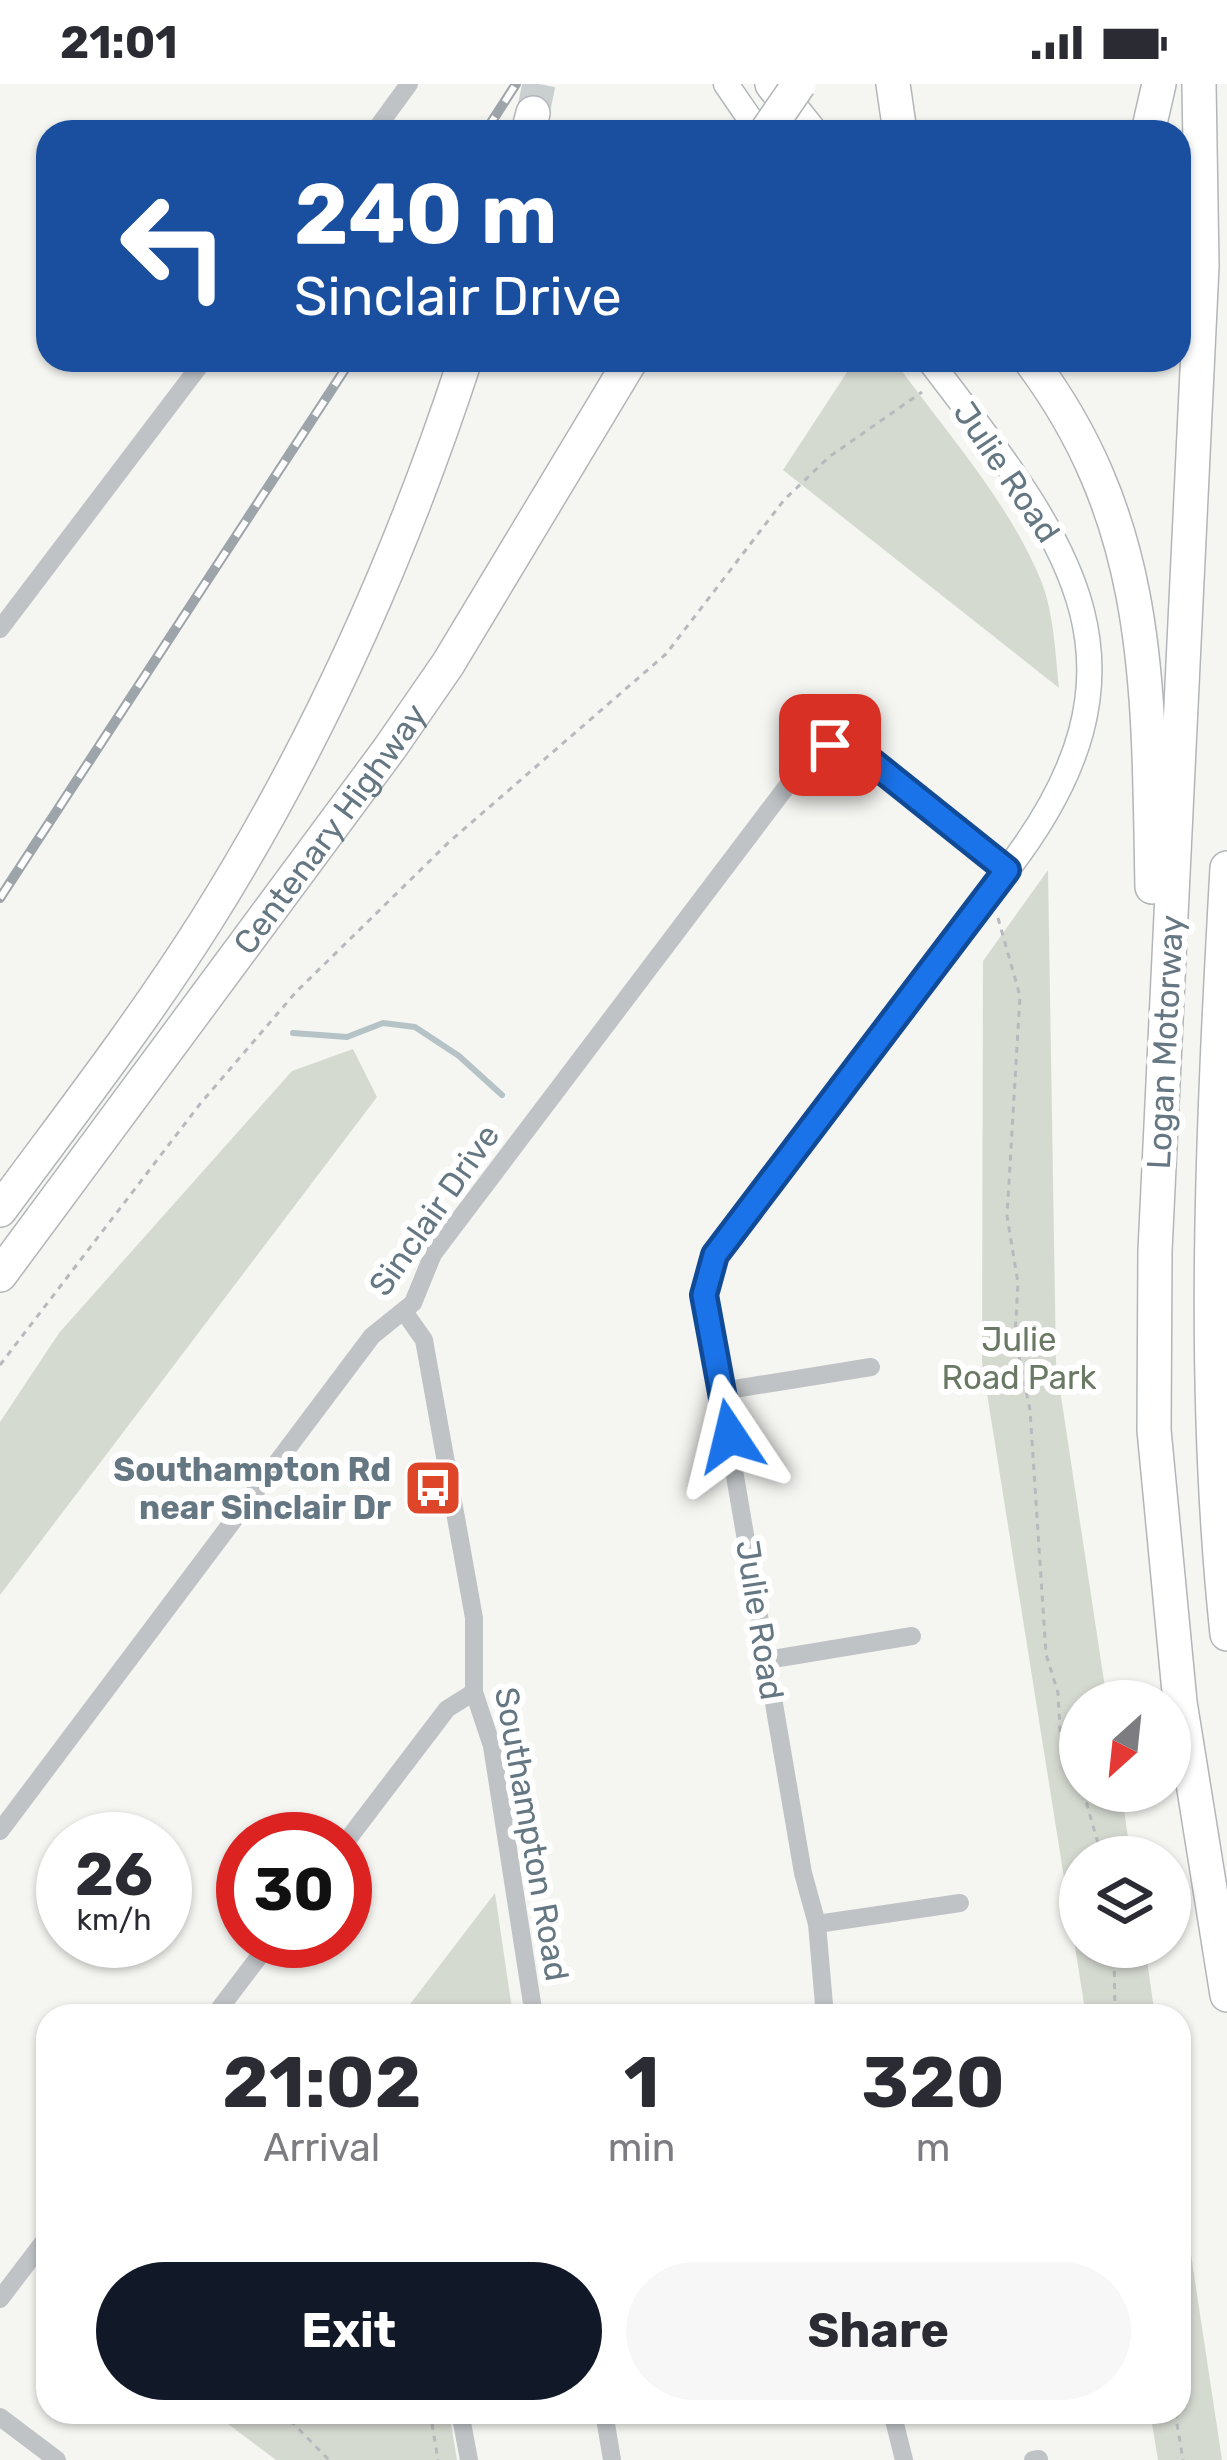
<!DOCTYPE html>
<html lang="en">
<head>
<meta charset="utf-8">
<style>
  :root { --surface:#fff; --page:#f7f7f7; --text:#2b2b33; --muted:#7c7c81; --accent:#111827 }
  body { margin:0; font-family:Rubik,sans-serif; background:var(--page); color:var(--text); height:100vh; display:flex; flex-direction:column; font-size:45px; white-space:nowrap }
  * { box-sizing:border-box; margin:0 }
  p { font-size:39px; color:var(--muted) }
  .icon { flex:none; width:66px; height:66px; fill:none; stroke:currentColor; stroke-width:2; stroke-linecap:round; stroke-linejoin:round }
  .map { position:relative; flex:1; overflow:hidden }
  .sheet { position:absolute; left:36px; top:1920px; width:1155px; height:420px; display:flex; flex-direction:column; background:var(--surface); border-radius:36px; box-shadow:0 3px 9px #0004 }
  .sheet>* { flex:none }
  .top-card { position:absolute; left:36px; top:36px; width:1155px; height:252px; border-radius:36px; box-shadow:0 3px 9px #0004; background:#1a4fa0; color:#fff; overflow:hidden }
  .needle { width:78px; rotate:207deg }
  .fabs { position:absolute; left:1059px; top:1596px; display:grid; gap:24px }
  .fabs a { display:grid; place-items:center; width:132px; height:132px; border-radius:50%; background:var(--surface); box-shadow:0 3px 9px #0004; font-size:60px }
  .speed { position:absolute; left:36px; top:1728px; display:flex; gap:24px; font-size:60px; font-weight:700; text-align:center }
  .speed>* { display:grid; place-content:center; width:156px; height:156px; border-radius:50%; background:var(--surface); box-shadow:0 3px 9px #0004; line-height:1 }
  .speed small { font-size:30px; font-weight:400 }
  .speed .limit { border:18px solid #d22; background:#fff; color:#111 }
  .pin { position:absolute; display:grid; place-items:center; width:102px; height:102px; color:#fff; margin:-51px; border-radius:24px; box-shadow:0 6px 18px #0006 }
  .me { position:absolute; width:132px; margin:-66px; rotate:350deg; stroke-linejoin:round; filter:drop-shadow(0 0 9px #0008) }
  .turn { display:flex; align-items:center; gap:42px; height:252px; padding:0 60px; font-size:54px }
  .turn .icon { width:156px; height:156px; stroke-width:2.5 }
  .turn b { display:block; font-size:84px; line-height:102px }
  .eta { display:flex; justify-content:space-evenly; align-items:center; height:204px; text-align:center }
  .eta b { font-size:72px; font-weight:700; line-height:84px }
  .cta { display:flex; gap:24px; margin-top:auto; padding:24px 60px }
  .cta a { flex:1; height:138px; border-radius:72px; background:var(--accent); color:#fff; font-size:48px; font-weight:700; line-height:138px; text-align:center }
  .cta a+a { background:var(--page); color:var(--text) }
  .status { display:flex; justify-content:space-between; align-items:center; height:84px; padding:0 60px; background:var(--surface); direction:ltr }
  .status svg { height:33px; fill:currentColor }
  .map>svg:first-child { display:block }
  .green { fill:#d5dad1 }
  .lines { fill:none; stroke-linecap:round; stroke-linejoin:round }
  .stream { stroke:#b5c3c6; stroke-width:6 }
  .highway-tunnel { stroke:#cacfd0; stroke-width:33; stroke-dasharray:33 16; stroke-linecap:butt }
  .secondary-casing { stroke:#b1b7bb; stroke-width:27 }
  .highway-casing { stroke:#b2b6b9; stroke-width:36 }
  .path { stroke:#b7babc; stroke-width:3; stroke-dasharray:6 6; stroke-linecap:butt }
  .street { stroke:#bfc3c6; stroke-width:18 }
  .secondary { stroke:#fff; stroke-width:24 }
  .highway { stroke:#fff; stroke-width:33 }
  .rail-casing { stroke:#9ea5aa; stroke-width:10 }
  .rail { stroke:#fff; stroke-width:6; stroke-dasharray:18; stroke-linecap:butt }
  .highway-bridge-casing { stroke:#b2b6b9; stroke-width:36; stroke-linecap:butt }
  .highway-bridge { stroke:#fff; stroke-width:33 }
  .route-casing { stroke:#114b97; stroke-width:30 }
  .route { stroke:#1a73e8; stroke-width:21 }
  .labels { text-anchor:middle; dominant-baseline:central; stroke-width:12; stroke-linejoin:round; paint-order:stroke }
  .street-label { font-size:33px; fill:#657782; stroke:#fff }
  .park-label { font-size:33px; fill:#6a7964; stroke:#fff }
  .poi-label { font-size:33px; font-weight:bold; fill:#657782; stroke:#fff; text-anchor:end }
</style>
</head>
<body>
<div class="status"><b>21:01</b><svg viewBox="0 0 49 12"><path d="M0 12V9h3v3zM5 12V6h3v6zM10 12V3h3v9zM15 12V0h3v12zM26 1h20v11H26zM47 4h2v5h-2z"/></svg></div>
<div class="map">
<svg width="1227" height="2376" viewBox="0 0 1227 2376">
  <rect width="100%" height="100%" fill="#f5f5f2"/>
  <!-- green -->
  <g class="green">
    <path d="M855,276h39c49,69 113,139 146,218 14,34 15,73 19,110l-276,-218z"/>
    <polygon points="1048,786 1056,1279 1107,1617 1080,1617 1080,1707 1121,1707 1131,1773 1080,1773 1080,1863 1145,1863 1155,1932 1086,1932 982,1278 983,877"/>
    <polygon points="353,965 377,1013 0,1511 0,1338 59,1249 292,987"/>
    <polygon points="495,1809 513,1932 401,1932"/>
    <polygon points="1179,2091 1222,2376 1158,2376 1150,2328 1179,2328"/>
    <polygon points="212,2328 449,2328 457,2376 276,2376"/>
  </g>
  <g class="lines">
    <!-- stream -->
    <polyline class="stream" points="293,949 347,953 383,939 415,943 459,972 502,1011"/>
    <!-- highway-tunnel -->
    <polyline class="highway-tunnel" points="533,29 539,0"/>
    <defs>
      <g id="secondary">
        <polyline points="726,0 759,48"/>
        <path d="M929,276c136,179 240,300 78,510"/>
      </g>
      <g id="highway">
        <polyline points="772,0 810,48"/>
        <polyline points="893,0 900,48"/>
        <polyline points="1199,0 1202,182 1155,1167 1154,1346 1180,1618 1227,1911"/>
        <polyline points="528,48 533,29"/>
        <polyline points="1148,48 1159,0"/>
        <path d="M1030,276c124,165 118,331 122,527"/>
        <path d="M1227,784c-14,256 -27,510 0,766"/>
        <path d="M0,1126c70,-95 143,-189 206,-289 110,-175 195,-365 259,-561"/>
        <path id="s1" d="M0,1191l390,-527 58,-84 183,-304"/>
      </g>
    </defs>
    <!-- secondary casing -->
    <use href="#secondary" class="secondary-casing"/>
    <!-- highway casing -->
    <use href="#highway" class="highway-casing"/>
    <!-- path -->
    <g class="path">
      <polyline points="998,834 1020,912 1007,1132 1018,1199 1015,1253 1030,1326 1046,1570 1058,1609 1061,1664 1080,1702"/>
      <polyline points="0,1281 200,1020 296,908 449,758 666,570 784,416 829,373 922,308"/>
      <polyline points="1083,1707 1102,1773"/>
      <polyline points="1114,1863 1115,1932"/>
      <polyline points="282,2328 329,2376"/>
      <polyline points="430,2328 438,2376"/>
      <polyline points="1175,2328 1183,2376"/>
    </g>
    <!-- street -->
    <g class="street">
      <polyline points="374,48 409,0"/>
      <polyline points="0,545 204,276"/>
      <polyline points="405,1229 424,1256 474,1534 474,1608 492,1662 534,1932"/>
      <polyline points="722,1307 871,1283"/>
      <polyline points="767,1576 912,1552"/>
      <polyline points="0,1747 372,1252 413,1219 433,1170 806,677 823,663 844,662 1007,786 715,1171 704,1211 803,1789 817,1840 825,1932"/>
      <polyline points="345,1759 447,1625 474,1608"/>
      <polyline points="817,1840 960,1819"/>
      <polyline points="214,1932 271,1857"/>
      <polyline points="0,2215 48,2152"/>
      <polyline points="460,2328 469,2376"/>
      <polyline points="604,2328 612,2376"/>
      <polyline points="892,2328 904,2376"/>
      <polyline points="0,2333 57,2376"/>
      <polyline points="1033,2376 1039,2375"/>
    </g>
    <!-- secondary -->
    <use href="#secondary" class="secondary"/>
    <!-- highway -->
    <use href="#highway" class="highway"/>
    <defs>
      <g id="rail">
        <polyline points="485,48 516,0"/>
        <polyline points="0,814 351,276"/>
      </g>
    </defs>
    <!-- rail casing -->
    <use href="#rail" class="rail-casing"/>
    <!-- rail -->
    <use href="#rail" class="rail"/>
    <defs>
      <polyline id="highway-bridge" points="766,48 799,0"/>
    </defs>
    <!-- highway-bridge casing -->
    <use href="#highway-bridge" class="highway-bridge-casing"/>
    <!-- highway-bridge -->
    <use href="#highway-bridge" class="highway-bridge"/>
  </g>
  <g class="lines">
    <defs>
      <polyline id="route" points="730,1352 704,1211 715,1171 1007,786 857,666 830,661"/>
    </defs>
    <!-- route casing -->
    <use href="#route" class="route-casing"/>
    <!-- route -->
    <use href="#route" class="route"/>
  </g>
  <!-- icons -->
  <defs>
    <symbol id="bus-square" viewBox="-11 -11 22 22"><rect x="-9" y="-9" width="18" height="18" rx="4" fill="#de4629" stroke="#fff"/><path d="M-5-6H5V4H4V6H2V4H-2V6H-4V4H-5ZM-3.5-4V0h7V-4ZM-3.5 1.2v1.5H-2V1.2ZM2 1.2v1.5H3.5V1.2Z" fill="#fff"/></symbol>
  </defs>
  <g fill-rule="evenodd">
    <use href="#bus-square" x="400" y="1371" width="66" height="66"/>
  </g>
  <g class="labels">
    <!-- street labels -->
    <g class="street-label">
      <text transform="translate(1007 388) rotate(56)">Julie Road</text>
      <text stroke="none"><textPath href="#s1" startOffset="555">Centenary Highway</textPath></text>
      <text transform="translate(1165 958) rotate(-87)">Logan Motorway</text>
      <text transform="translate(434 1126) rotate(-55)">Sinclair Drive</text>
      <text transform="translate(760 1536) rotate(81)">Julie Road</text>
      <text transform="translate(532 1750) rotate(80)">Southampton Road</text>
    </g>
    <!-- park labels -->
    <g class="park-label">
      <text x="1019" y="1255">Julie<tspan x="1019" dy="38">Road Park</tspan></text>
    </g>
    <!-- poi labels -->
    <g class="poi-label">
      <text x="391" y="1385">Southampton Rd<tspan x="391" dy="38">near Sinclair Dr</tspan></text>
    </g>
  </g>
</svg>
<div class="fabs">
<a><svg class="needle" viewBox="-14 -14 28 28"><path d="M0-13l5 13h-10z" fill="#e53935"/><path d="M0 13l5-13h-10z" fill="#7c7c81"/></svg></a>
<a><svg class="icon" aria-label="layers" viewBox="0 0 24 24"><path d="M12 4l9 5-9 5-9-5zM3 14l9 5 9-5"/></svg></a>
</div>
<div class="speed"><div>26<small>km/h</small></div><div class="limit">30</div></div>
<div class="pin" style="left:830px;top:661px;background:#d93025"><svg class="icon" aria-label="arrive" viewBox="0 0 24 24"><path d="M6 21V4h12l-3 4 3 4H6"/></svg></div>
<svg class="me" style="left:730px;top:1352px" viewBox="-20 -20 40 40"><path d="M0-17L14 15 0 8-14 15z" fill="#1a73e8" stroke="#fff" stroke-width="4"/></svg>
<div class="top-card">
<div class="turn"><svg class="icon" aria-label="left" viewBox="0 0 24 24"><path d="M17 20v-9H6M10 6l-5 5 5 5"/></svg><div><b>240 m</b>Sinclair Drive</div></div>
</div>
<section class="sheet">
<div class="eta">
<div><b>21:02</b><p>Arrival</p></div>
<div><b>1</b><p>min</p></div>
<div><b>320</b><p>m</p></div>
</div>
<div class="cta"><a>Exit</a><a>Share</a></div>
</section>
</div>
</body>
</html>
